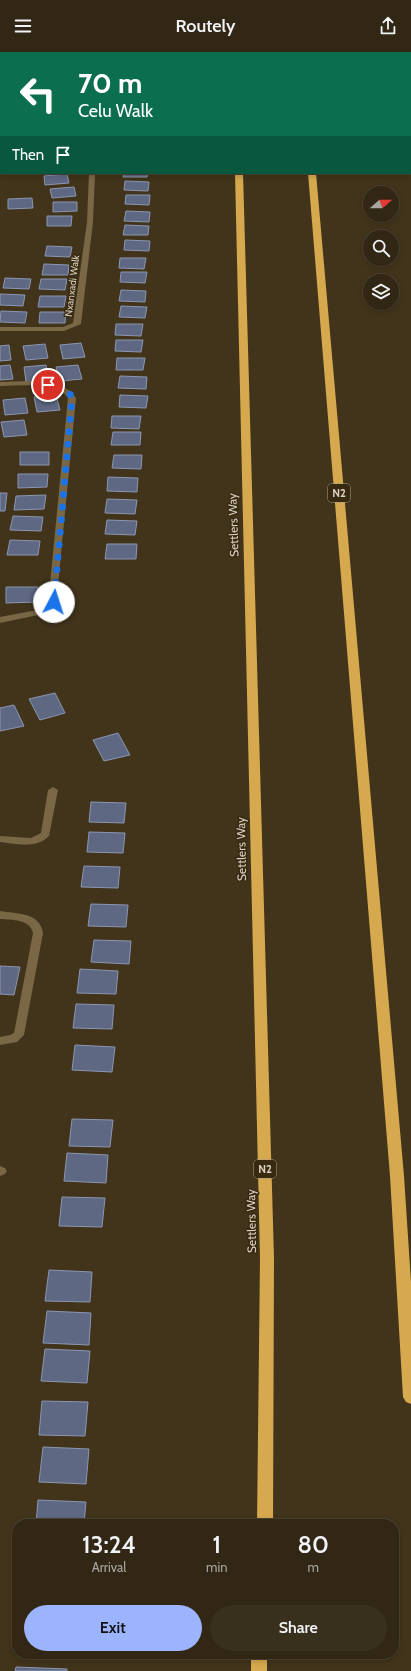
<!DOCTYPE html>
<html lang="en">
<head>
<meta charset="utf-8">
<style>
  :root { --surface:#312714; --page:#392f1d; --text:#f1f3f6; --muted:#a8a5a0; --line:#4c4434; --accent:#9cb4fd }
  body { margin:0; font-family:Cabin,sans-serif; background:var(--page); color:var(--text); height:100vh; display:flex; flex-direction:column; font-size:15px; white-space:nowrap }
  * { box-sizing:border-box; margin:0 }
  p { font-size:13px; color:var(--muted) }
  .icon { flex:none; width:22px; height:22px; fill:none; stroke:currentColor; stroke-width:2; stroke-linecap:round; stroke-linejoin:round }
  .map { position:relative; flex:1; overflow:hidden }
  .details { position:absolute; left:12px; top:1467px; width:387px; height:140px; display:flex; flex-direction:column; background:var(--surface); border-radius:16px; box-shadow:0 2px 6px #0003,0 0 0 1px var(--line) }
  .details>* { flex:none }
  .banner { position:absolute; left:0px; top:0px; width:411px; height:122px; box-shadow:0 2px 6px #0003,0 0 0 1px var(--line); background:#0b6e4f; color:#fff; overflow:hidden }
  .needle { width:26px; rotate:70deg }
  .fabs { position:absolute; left:363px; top:134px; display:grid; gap:8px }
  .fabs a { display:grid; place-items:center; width:36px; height:36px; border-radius:50%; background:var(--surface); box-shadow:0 2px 6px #0003,0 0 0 1px var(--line); font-size:20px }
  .pin { position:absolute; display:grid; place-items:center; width:34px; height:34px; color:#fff; margin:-17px; border:2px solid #fff; border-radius:50%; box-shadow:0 1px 4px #0007 }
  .me { position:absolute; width:44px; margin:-22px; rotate:5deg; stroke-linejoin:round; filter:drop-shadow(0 0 3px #0008) }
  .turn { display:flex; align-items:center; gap:14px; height:84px; padding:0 12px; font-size:18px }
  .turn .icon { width:52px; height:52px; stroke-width:2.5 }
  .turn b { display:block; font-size:28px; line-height:34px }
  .then { display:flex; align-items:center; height:38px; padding:0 12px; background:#0003; gap:8px; font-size:15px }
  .eta { display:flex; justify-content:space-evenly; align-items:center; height:68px; text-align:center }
  .eta b { font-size:24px; font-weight:600; line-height:28px }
  .primary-button { display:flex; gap:8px; margin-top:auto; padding:8px 12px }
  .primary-button a { flex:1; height:46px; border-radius:24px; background:var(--accent); color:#111; font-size:16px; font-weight:600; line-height:46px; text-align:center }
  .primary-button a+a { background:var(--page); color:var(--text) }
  header { display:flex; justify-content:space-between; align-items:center; height:52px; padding:0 12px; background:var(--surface); font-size:18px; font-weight:600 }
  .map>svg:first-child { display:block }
  .building { fill:#5e6882; stroke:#8c96b2 }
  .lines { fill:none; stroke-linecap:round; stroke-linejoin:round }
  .minor { fill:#796746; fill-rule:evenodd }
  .highway { fill:#d6a94e; fill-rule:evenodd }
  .route { stroke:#1a73e8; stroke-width:7; stroke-dasharray:0 12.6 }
  .labels { text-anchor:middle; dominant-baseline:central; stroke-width:3; stroke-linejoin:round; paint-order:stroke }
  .far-street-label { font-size:10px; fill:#dad2c3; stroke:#372a11 }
  .shield { fill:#372a11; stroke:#a9a08e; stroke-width:1 }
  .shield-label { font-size:11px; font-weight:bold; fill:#dad2c3 }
  .street-label { font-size:12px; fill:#dad2c3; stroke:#372a11 }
</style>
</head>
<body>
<header><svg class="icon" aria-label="menu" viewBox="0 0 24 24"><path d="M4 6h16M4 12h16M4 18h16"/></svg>Routely<svg class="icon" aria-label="share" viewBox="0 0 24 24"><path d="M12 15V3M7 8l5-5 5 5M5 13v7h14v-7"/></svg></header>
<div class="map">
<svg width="411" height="1619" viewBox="0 0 411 1619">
  <rect width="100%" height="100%" fill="#41341b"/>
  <!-- building -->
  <g class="building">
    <polygon points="124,121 148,121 147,125 123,125"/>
    <polygon points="67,122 69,131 45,133 44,124"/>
    <polygon points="125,129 149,130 148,139 124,138"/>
    <polygon points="74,135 76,144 52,146 50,137"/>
    <polygon points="126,143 150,143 149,153 125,152"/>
    <polygon points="32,146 33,156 8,157 8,147"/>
    <polygon points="53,150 77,150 77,159 53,160"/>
    <polygon points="126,159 150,160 149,170 124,169"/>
    <polygon points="47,164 72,164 71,174 47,174"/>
    <polygon points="125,173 149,174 148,183 123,183"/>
    <polygon points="125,188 150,189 149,199 124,198"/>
    <polygon points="47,194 72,195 70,205 45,204"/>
    <polygon points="120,206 146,206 144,217 119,216"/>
    <polygon points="44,212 69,213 68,223 42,223"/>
    <polygon points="121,220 147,220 145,231 120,230"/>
    <polygon points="5,226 31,227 29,237 3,236"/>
    <polygon points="41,227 67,227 65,238 39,237"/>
    <polygon points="121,238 146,239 145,250 119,249"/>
    <polygon points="0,242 25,243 23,254 0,253"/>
    <polygon points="40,244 66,244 64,255 38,255"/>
    <polygon points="121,254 147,255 145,266 119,265"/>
    <polygon points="1,259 27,260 25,271 0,270"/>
    <polygon points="40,260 66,260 65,271 39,271"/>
    <polygon points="116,272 143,272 141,284 115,283"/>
    <polygon points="116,288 143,288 141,300 115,299"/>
    <polygon points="81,291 85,305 63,307 60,293"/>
    <polygon points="45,292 48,306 26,308 23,294"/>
    <polygon points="9,293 11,308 0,309 0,294"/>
    <polygon points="117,306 145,306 143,318 116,318"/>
    <polygon points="10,313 13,327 0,328 0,314"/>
    <polygon points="46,313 49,327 26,330 24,315"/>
    <polygon points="78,313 82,327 60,329 56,315"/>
    <polygon points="120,324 147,325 146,337 118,336"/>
    <polygon points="56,343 60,358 37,360 34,345"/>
    <polygon points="120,343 148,344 146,356 119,355"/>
    <polygon points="25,346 28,361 5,363 3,348"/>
    <polygon points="112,364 141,364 139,377 111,376"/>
    <polygon points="24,368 27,383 4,385 1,370"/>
    <polygon points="113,380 141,380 140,393 111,393"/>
    <rect x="20" y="400" width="29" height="13"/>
    <polygon points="114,403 142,403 141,417 112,416"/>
    <polygon points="18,422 48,422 47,435 18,436"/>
    <polygon points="108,425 138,426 137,440 107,439"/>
    <polygon points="0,441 7,441 5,459 0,459"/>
    <polygon points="46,443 44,457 14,458 16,444"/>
    <polygon points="107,447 137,448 135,462 105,461"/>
    <polygon points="13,464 43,465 41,479 10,478"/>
    <polygon points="107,468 137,469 135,483 105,482"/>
    <polygon points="10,488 40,489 38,503 7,503"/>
    <polygon points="107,492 137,492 136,507 105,507"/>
    <polygon points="6,535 38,535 37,550 6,551"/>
    <polygon points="55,641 65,661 40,668 29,647"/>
    <polygon points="14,653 24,674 0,679 0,656"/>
    <polygon points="118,681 130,703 104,709 93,688"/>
    <polygon points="91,750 126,751 124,771 89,770"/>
    <polygon points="89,780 125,781 123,801 87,800"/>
    <polygon points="84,814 120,815 118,836 81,835"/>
    <polygon points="91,852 128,853 126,875 88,874"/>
    <polygon points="94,888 131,889 129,912 91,910"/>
    <polygon points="0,914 20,915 14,943 0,942"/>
    <polygon points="80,917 118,919 116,942 77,941"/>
    <polygon points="76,952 114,953 112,977 73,976"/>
    <polygon points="75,993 115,995 112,1020 72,1018"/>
    <polygon points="72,1067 113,1068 110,1095 69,1094"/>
    <polygon points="67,1101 108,1103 106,1131 64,1129"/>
    <polygon points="62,1145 105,1146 102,1175 59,1174"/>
    <polygon points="49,1218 92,1220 90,1250 45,1249"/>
    <polygon points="47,1259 91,1261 89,1293 43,1291"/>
    <polygon points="45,1297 90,1299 87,1331 41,1329"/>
    <polygon points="42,1349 88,1350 85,1384 39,1383"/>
    <polygon points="43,1395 89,1397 86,1432 39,1430"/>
    <polygon points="38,1448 86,1450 84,1472 36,1472"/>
    <polygon points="16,1615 67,1617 67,1619 15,1619"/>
  </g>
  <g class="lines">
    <!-- minor -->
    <g class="minor">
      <rect x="0" y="12" width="1" height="4"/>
      <rect x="0" y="57" width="1" height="4"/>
      <polygon points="0,118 1,121 3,121 0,122"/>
      <polygon points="89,121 95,121 93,170 81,272 64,279 0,279 0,275 63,275 73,271 87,170"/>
      <path d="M28,329c18,1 37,1 48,17l-20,208 -13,8 -43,9v-6l37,-7 11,-5 20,-207c-11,-17 -50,-12 -68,-12v-4z"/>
      <path d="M53,735l5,3 -9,46c-13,13 -32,8 -49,6v-6l31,2 10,-5 7,-43z"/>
      <path d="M0,859c17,3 40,1 43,22l-19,102 -7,7 -17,3v-8l10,-2 4,-2 19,-100c-3,-14 -21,-13 -33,-14z"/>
      <polygon points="0,1114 5,1116 7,1119 5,1122 0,1124"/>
    </g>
    <!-- highway -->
    <g class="highway">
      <rect x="232" y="0" width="8" height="1"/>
      <rect x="298" y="0" width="8" height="1"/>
      <rect x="308" y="0" width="8" height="1"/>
      <polygon points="235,121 243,121 274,1206 273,1472 257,1472 260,1206"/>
      <polygon points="308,121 316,121 404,1124 411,1230 411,1352 406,1350 403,1345 390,1124"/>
      <rect x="251" y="1602" width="16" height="17"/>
    </g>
  </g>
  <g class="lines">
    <!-- route -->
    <path class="route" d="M48,333c10,1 20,2 24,13l-18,204"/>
  </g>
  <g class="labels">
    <!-- far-street labels -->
    <g class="far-street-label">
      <text transform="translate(72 234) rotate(-83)">Nxanxadi Walk</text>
    </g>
    <!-- shield labels -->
    <g class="shield">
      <rect x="328" y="432" width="22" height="18" rx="3"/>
      <rect x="254" y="1108" width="22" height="18" rx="3"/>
    </g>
    <g class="shield-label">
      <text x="339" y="441">N2</text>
      <text x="265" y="1117">N2</text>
    </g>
    <!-- street labels -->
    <g class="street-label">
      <text transform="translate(233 473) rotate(-92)">Settlers Way</text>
      <text transform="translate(241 797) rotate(-91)">Settlers Way</text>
      <text transform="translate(251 1169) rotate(-91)">Settlers Way</text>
    </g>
  </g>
</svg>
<div class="fabs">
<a><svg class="needle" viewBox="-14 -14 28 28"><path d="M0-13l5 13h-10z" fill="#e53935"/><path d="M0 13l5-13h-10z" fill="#a8a5a0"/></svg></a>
<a><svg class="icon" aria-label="search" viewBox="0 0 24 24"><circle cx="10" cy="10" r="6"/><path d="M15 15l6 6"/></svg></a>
<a><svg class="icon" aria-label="layers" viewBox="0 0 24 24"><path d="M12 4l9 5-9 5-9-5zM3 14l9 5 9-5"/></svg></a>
</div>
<div class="pin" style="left:48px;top:333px;background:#d93025"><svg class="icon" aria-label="arrive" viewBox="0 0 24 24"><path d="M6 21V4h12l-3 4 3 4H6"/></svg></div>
<svg class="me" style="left:54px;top:550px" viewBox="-20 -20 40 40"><circle r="19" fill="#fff"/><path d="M0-13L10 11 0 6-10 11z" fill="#1a73e8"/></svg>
<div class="banner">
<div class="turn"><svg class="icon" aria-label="left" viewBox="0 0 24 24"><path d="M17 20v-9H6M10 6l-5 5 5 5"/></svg><div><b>70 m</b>Celu Walk</div></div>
<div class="then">Then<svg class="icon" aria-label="arrive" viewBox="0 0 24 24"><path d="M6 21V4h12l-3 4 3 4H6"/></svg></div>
</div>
<section class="details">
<div class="eta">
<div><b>13:24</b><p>Arrival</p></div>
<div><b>1</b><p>min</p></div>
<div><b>80</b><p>m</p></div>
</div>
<div class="primary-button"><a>Exit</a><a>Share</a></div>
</section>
</div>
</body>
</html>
